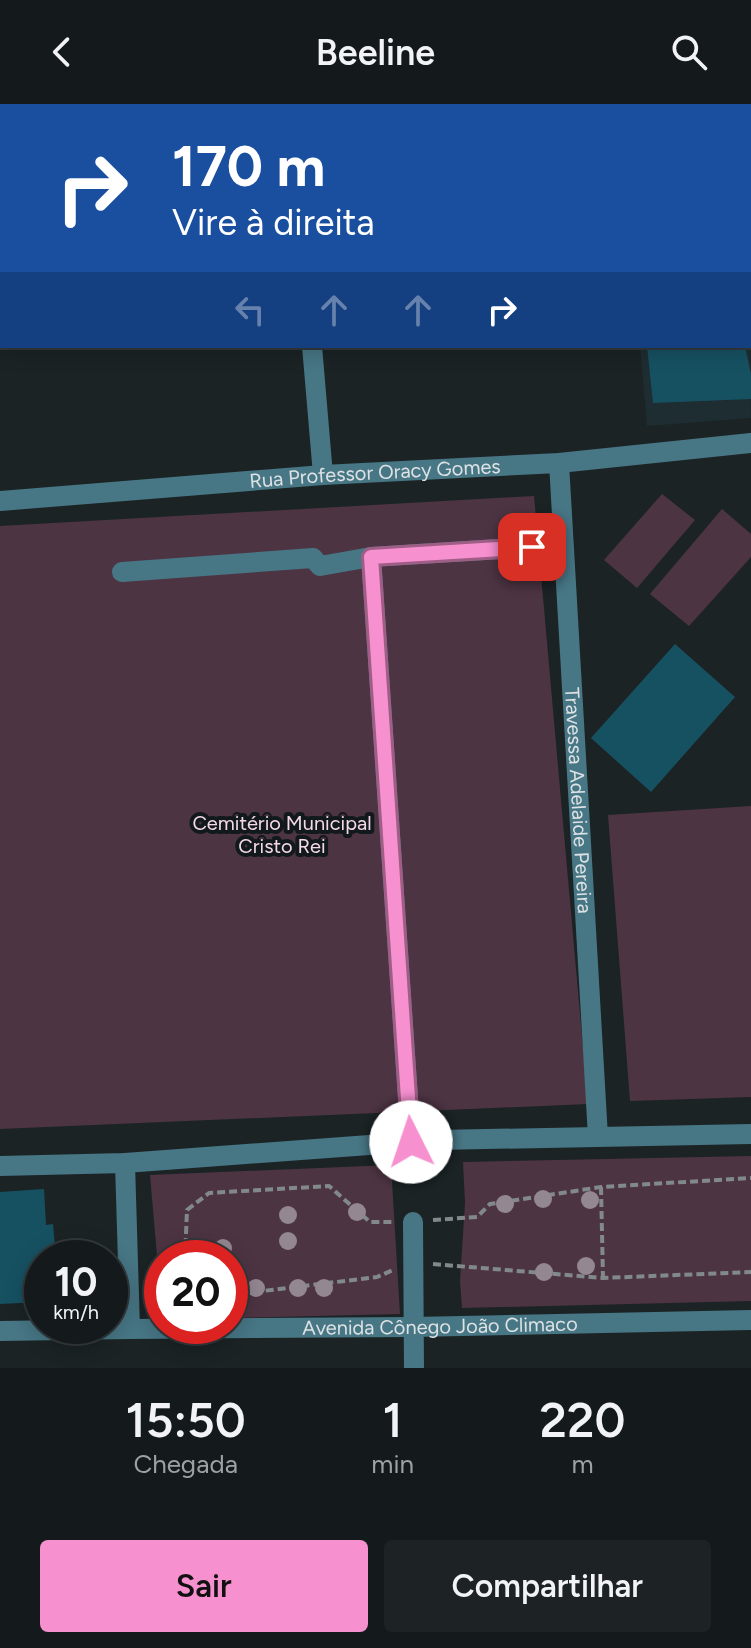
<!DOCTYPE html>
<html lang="pt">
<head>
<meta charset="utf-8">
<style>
  :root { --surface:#141a1c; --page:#1d2325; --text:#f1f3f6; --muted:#9da1a3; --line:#33383b; --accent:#f690cf }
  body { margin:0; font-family:Figtree,sans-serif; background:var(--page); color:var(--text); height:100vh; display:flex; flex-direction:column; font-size:30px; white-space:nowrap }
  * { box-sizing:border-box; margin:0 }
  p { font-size:26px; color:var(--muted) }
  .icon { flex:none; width:44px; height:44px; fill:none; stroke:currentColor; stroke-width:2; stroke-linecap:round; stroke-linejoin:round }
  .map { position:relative; height:1264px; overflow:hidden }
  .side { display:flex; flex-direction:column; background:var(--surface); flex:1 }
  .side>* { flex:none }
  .banner { position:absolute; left:0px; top:0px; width:752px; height:244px; box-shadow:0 4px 20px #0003,0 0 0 2px var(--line); background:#1a4fa0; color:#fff; overflow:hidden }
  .speed { position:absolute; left:24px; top:1136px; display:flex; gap:16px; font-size:40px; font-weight:700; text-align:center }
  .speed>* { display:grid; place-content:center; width:104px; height:104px; border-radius:50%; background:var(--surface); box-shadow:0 4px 20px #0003,0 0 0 2px var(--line); line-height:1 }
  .speed small { font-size:20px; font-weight:400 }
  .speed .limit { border:12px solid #d22; background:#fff; color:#111 }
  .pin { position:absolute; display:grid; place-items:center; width:68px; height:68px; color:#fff; margin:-34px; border-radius:16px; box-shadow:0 4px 12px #0006 }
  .me { position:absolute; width:88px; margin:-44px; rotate:356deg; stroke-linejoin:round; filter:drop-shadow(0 0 6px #0008) }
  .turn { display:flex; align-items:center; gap:28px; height:168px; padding:0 40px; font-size:36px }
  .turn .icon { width:104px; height:104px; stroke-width:2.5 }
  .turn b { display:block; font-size:56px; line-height:68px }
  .lanes { display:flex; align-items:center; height:76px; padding:0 40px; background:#0003; justify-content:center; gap:40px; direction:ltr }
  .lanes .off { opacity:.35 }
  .eta { display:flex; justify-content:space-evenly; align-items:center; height:136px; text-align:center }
  .eta b { font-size:48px; font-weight:600; line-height:56px }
  .action { display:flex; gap:16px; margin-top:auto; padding:16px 40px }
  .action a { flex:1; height:92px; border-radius:8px; background:var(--accent); color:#111; font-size:32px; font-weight:600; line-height:92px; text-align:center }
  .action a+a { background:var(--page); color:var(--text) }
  header { display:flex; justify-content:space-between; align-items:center; height:104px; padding:0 40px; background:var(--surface); font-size:36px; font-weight:600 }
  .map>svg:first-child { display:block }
  .built { fill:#1e2d32 }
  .green { fill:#4d3443 }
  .building { fill:#165162 }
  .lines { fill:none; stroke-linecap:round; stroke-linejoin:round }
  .path { stroke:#82898b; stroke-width:4; stroke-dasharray:8 4; stroke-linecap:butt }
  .minor { stroke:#477685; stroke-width:20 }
  .tree { fill:#938791 }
  .route-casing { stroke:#a05e87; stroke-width:20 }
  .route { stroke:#f690cf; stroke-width:14 }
  .labels { text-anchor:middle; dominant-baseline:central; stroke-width:8; stroke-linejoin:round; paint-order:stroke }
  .street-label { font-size:20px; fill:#dde2e4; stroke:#12191c }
  .park-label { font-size:20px; fill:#f6d9e9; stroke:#12191c }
</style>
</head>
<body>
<header><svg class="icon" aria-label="back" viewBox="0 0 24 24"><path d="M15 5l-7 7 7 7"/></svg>Beeline<svg class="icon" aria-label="search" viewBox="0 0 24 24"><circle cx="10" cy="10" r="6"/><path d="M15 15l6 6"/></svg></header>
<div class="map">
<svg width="751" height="1264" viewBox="0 0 751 1264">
  <rect width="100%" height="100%" fill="#1b2325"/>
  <!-- built -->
  <polygon class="built" points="750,142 751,314 647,322 640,242 750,242"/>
  <!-- green -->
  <g class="green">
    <polygon points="662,390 695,416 637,484 604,456"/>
    <polygon points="534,392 588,1000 0,1025 0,422"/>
    <polygon points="722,405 751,430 751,453 689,522 650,490"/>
    <polygon points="751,702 751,993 630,997 608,711"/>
    <polygon points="751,1052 751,1197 462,1204 460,1177 465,1099 463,1058"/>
    <polygon points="391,1061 400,1210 230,1214 230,1154 162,1154 162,1209 150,1071"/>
  </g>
  <!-- building -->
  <g class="building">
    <polygon points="647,242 745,242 751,270 751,295 653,299"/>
    <polygon points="675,540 735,593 651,688 591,634"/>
    <polygon points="44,1085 46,1121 53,1120 56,1154 42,1154 42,1198 0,1200 0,1088"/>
  </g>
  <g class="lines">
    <!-- path -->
    <g class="path">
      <polyline points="601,1083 603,1174"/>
      <polyline points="433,1116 477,1113 490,1100 601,1083 751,1074"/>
      <polyline points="185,1154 187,1106 209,1089 329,1082 370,1118 392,1118"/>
      <polyline points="433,1160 603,1174 751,1168"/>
      <polyline points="230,1191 377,1173 393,1166"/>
    </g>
    <!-- minor -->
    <g class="minor">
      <polyline points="291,0 291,2"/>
      <polyline points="312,242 323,371"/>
      <path id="s1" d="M559,359l39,674"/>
      <path id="s2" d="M0,397l323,-26 236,-12 192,-20"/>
      <polyline points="371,453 411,1038"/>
      <polyline points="122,468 313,454 320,462 371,453 532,443"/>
      <polyline points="125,1059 130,1225"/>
      <polyline points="0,1062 125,1059 437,1036 751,1030"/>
      <polyline points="413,1118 414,1264"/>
      <path id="s3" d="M0,1227l130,-2 283,-2 338,-7"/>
    </g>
  </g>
  <!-- trees -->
  <g class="tree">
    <circle cx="543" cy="1095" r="9"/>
    <circle cx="590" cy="1096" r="9"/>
    <circle cx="505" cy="1100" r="9"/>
    <circle cx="357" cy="1108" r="9"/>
    <circle cx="288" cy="1111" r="9"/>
    <circle cx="288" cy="1137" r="9"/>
    <circle cx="223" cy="1144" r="9"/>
    <circle cx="586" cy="1162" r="9"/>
    <circle cx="544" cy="1168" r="9"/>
    <circle cx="256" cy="1184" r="9"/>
    <circle cx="298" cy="1184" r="9"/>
    <circle cx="324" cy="1184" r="9"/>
  </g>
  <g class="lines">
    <defs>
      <polyline id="route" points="411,1038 371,453 532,443"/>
    </defs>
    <!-- route casing -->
    <use href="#route" class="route-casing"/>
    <!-- route -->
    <use href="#route" class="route"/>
  </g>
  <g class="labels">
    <!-- street labels -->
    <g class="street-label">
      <text stroke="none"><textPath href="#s2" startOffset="376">Rua Professor Oracy Gomes</textPath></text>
      <text stroke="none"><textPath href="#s1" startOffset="338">Travessa Adelaide Pereira</textPath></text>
      <text stroke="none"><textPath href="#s3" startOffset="440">Avenida Cônego João Climaco</textPath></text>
    </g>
    <!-- park labels -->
    <g class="park-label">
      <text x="282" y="719">Cemitério Municipal<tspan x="282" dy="23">Cristo Rei</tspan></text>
    </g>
  </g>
</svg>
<div class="speed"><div>10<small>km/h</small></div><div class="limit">20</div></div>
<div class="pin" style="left:532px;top:443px;background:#d93025"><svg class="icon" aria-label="arrive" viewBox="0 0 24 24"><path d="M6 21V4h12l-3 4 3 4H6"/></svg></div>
<svg class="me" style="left:411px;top:1038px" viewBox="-20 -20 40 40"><circle r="19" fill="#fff"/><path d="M0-13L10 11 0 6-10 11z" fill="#f690cf"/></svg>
<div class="banner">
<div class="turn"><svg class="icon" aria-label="right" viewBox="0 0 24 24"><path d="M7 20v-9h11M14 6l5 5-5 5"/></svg><div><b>170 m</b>Vire à direita</div></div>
<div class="lanes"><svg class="icon off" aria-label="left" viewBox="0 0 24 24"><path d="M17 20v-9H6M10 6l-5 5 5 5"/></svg><svg class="icon off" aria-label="ahead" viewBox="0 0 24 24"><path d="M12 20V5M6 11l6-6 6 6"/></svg><svg class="icon off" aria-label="ahead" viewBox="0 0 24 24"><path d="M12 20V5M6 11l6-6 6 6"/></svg><svg class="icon" aria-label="right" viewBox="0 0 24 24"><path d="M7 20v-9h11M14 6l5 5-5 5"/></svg></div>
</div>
</div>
<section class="side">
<div class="eta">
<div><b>15:50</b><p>Chegada</p></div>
<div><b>1</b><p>min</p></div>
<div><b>220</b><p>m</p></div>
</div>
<div class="action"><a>Sair</a><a>Compartilhar</a></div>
</section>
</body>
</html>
